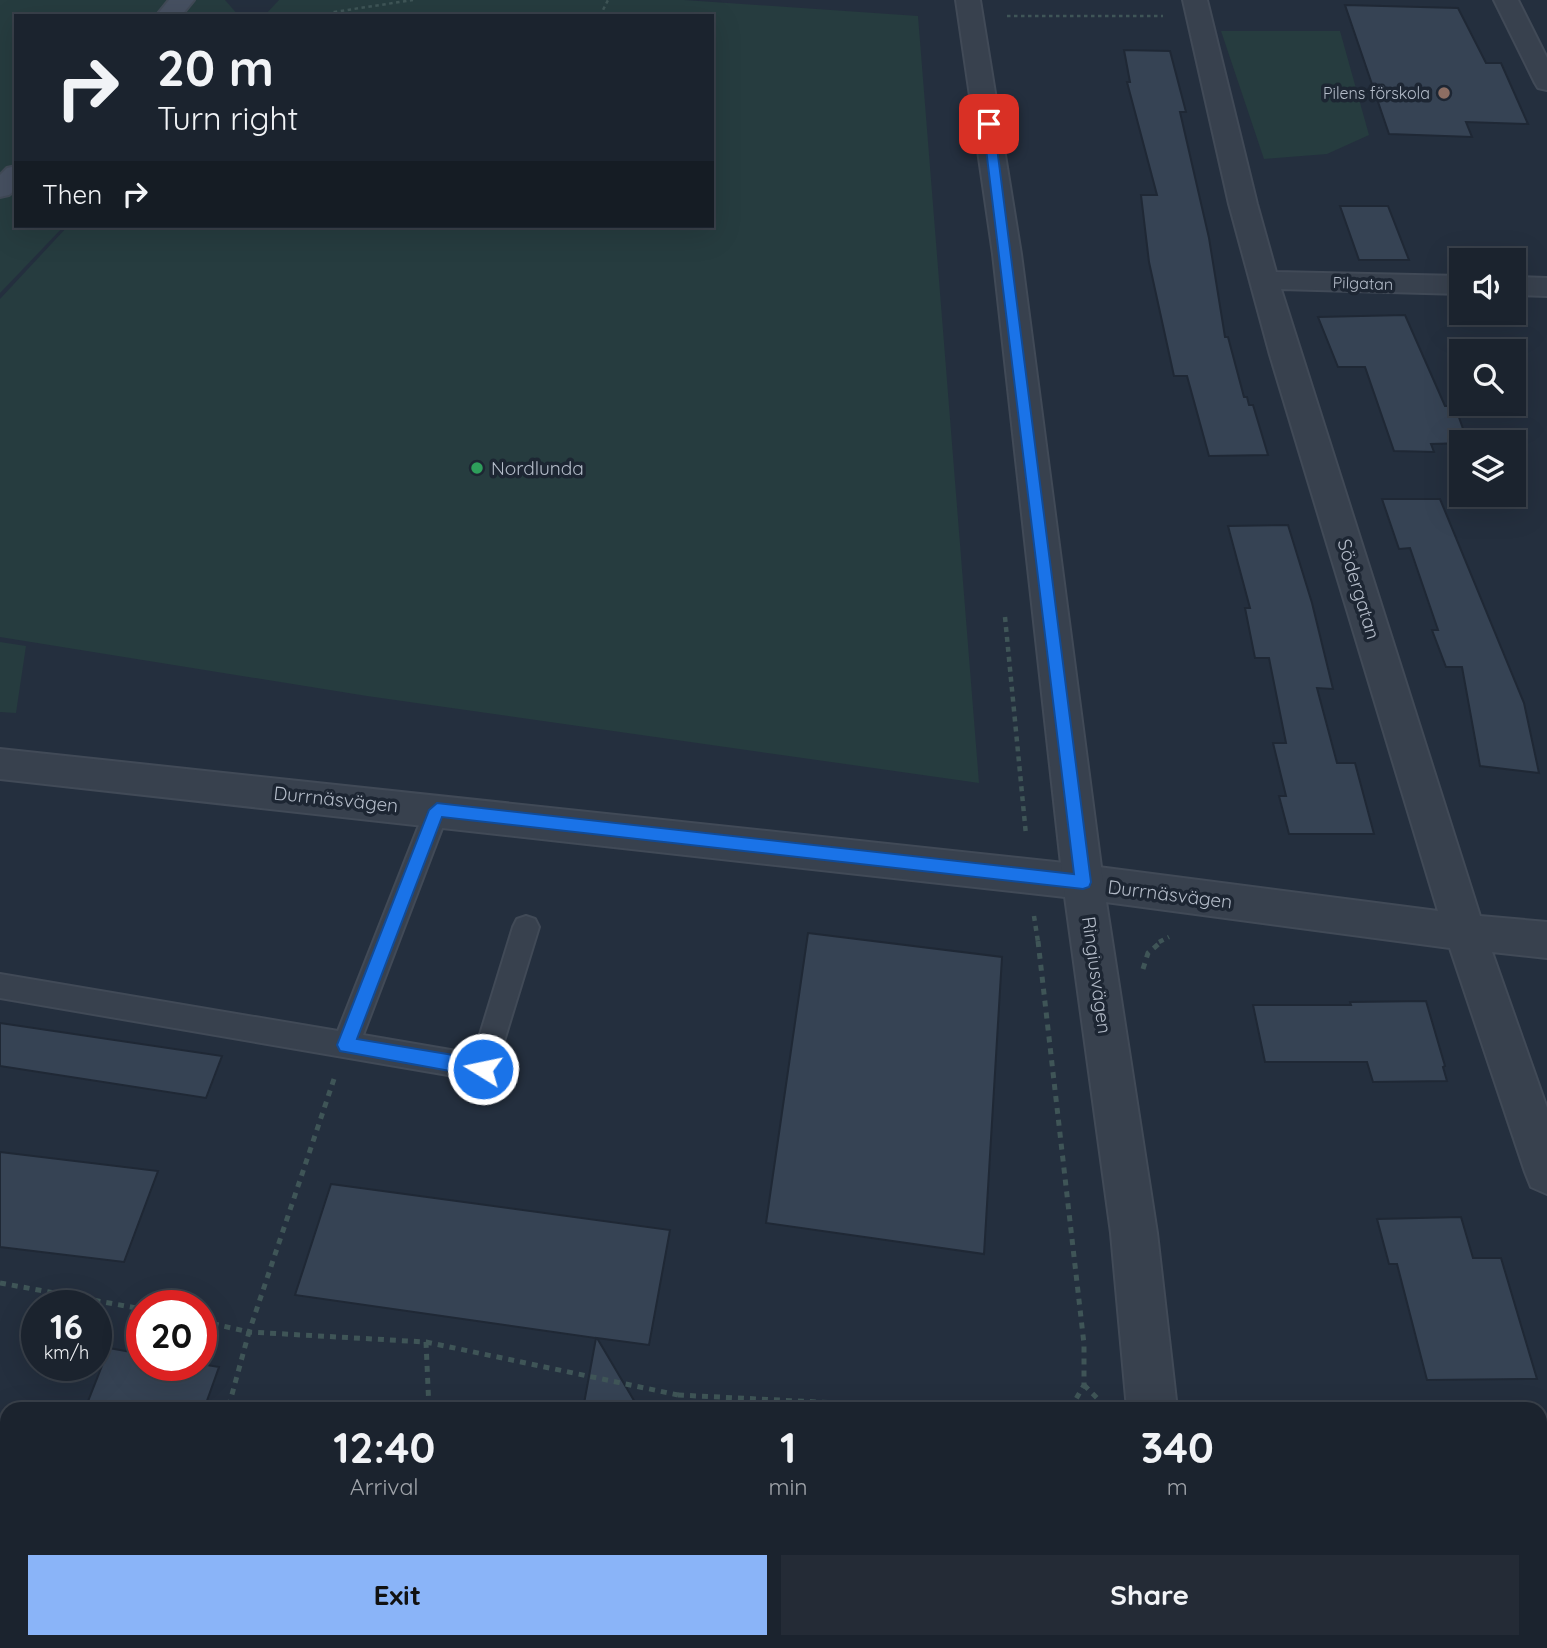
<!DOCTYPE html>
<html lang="en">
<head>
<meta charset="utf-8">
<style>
  :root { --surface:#1b232e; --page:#242b36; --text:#f1f3f6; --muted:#a0a4aa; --line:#39404a; --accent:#8ab4f8 }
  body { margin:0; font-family:Quicksand,sans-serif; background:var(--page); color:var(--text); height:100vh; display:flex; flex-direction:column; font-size:26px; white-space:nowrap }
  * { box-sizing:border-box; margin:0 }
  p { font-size:23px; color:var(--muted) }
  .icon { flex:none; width:38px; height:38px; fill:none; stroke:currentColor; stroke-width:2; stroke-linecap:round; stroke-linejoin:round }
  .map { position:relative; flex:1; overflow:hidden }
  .panel { position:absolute; left:0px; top:1402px; width:1547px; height:247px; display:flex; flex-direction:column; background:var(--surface); border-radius:21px 21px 0 0; box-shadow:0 7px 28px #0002,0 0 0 2px var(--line) }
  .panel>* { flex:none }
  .guide { position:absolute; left:14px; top:14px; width:700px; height:214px; border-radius:0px; box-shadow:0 7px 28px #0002,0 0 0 2px var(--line); background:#1b232e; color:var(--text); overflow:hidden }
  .tools { position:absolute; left:1449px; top:248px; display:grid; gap:14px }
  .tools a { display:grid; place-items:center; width:77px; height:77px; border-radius:0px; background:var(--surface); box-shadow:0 7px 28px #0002,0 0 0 2px var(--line); font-size:35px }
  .speed { position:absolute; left:21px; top:1290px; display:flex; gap:14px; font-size:35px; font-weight:700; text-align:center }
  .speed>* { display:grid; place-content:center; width:91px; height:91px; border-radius:50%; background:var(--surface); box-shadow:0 7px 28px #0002,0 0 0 2px var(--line); line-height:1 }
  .speed small { font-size:18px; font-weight:400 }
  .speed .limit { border:10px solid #d22; background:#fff; color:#111 }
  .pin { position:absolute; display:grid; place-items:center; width:60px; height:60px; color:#fff; margin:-30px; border-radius:14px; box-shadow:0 4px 10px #0006 }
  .me { position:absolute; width:77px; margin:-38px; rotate:280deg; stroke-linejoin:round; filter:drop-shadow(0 0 5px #0008) }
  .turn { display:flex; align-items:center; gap:24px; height:147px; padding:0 28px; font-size:32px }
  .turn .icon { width:91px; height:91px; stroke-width:2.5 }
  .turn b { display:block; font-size:49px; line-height:60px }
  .then { display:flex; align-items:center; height:66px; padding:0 28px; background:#0003; gap:14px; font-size:26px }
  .eta { display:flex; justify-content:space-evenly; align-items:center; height:119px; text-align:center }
  .eta b { font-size:42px; font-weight:700; line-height:49px }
  .primary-button { display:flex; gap:14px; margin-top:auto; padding:14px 28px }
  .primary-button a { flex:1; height:80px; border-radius:0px; background:var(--accent); color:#111; font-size:28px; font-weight:700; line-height:80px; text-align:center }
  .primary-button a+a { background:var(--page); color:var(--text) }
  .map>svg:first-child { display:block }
  .green { fill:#263c3f }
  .building { fill:#364354; stroke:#1f2835; stroke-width:2 }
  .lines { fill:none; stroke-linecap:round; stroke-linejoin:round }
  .service-casing { stroke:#414a57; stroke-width:4 }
  .minor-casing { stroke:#414a57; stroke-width:4 }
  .tertiary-casing { stroke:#414a57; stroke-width:4 }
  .secondary-casing { stroke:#414a57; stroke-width:4 }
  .path-far2 { stroke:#3f5557; stroke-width:2.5; stroke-dasharray:3.5 3.5; stroke-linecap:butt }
  .path-far1 { stroke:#3f5557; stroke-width:4.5; stroke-dasharray:5 5; stroke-linecap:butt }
  .path { stroke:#3f5557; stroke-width:5; stroke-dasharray:6 6; stroke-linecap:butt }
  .service { fill:#38414e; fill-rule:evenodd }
  .minor { fill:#38414e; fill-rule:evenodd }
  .tertiary { fill:#38414e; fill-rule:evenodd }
  .secondary { fill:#465061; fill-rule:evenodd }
  .route { fill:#1a73e8; stroke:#114b97; stroke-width:2 }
  .education-dot { fill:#8d6e63; stroke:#1d2633; stroke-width:2.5 }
  .leisure-dot { fill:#2e9e5b; stroke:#1d2633; stroke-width:2.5 }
  .labels { text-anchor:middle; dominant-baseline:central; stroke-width:7; stroke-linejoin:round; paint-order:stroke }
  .far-poi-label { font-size:16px; fill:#b4bcc9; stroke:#1d2633; text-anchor:end }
  .far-street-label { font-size:16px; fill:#b4bcc9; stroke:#1d2633 }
  .poi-label { font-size:19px; fill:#b4bcc9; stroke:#1d2633; text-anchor:start }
  .street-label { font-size:19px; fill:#b4bcc9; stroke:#1d2633 }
</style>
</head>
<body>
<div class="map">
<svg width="1547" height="1648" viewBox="0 0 1547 1648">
  <rect width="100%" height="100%" fill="#242f3e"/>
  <!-- green -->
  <g class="green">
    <polygon points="0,0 225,0 239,16 16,16 16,226 64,226 0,293"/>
    <polygon points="279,0 684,0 918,16 979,783 367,696 0,637 0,299 68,226 712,226 712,16 264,16"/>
    <polygon points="1221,31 1340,31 1369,135 1327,154 1264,159"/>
    <polygon points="0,642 26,646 16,713 0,712"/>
  </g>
  <!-- building -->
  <g class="building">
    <polygon points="1345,5 1458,8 1486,63 1501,63 1528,124 1466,122 1472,137 1389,134"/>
    <polygon points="1124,50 1170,51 1186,112 1180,112 1209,238 1225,337 1228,337 1244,397 1247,397 1249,405 1253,405 1268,455 1209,456 1187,376 1174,376 1149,262 1141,195 1157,195 1127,82 1130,82"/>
    <polygon points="1340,206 1388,206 1409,260 1359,260"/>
    <polygon points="1405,315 1445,406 1455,406 1468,443 1431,444 1434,452 1394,451 1365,367 1338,367 1318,317"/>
    <polygon points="1382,499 1440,499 1524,703 1539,773 1480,766 1462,667 1446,667 1432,630 1438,630 1410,548 1399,549"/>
    <polygon points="1288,525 1312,603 1333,689 1317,688 1337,763 1355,763 1374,834 1289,834 1279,796 1286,796 1273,743 1286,743 1269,658 1255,658 1245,608 1250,608 1228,526"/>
    <polygon points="808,933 1002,957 984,1254 766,1223"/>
    <polygon points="1426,1001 1445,1066 1443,1067 1447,1081 1373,1082 1367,1062 1265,1062 1253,1005 1351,1005 1350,1002"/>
    <polygon points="0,1023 222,1056 206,1098 0,1066"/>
    <polygon points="0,1152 158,1171 124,1262 0,1247"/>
    <polygon points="331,1184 670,1230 649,1345 597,1338 639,1409 583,1409 596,1338 295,1295"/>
    <polygon points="1461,1217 1473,1258 1501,1258 1537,1379 1427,1380 1397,1264 1389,1264 1377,1219"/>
    <polygon points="109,1348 142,1354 142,1365 201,1364 219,1367 204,1409 85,1409"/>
  </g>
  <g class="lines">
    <defs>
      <polygon id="service" points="437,800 446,803 449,810 363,1035 474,1054 513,927 517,919 526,916 535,919 539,927 493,1077 483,1081 0,998 0,974 338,1031 425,810 428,803"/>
      <g id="minor">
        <polygon points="1183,0 1207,0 1257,204 1276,272 1461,276 1461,294 1281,289 1480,916 1547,922 1547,958 1492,952 1547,1108 1547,1194 1531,1187 1525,1172 1450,948 1083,899 0,779 0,749 1083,865 1438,911 1270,355 1229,204"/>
        <polygon points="1494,0 1518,0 1547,58 1547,90 1538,88 1535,83"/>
        <polygon points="1514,277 1547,278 1547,296 1514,295"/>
      </g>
      <g id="tertiary">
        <polygon points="956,0 980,0 1021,254 1103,882 1157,1233 1177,1409 1127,1409 1111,1233 1063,882 993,254"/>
        <polygon points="1149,1642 1203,1642 1204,1648 1150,1648"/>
      </g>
      <g id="secondary">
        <polygon points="169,0 194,0 181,16 156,16"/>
        <polygon points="16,166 16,189 9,195 0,197 0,175 7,168"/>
      </g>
    </defs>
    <!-- service casing -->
    <use href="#service" class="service-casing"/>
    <!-- minor casing -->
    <use href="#minor" class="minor-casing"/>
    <!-- tertiary casing -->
    <use href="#tertiary" class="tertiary-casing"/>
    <!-- secondary casing -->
    <use href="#secondary" class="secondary-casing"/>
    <!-- path-far2 -->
    <g class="path-far2">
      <polyline points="328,16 334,12 413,0"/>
      <polyline points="600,16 608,0"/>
      <polyline points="1007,16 1163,16"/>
    </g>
    <!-- path-far1 -->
    <g class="path-far1">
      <polyline points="1005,617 1026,835"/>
      <polyline points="1034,916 1038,942"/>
      <polyline points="1159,942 1169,937"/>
    </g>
    <!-- path -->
    <g class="path">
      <polyline points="1038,941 1084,1344 1084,1385 1072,1406 1062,1409"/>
      <polyline points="1143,969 1148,953 1162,941"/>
      <polyline points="334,1079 249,1332 426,1342 429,1409"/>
      <polyline points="0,1283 142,1309"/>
      <polyline points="201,1321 249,1332 228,1409"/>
      <polyline points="426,1342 678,1395 675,1409"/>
      <polyline points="1084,1385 1101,1402"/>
      <polyline points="678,1395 957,1409"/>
      <polyline points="443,1642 444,1648"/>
      <polyline points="162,1648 163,1642"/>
      <polyline points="624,1648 625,1642"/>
    </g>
    <!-- service -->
    <use href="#service" class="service"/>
    <!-- minor -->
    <use href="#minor" class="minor"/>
    <!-- tertiary -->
    <use href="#tertiary" class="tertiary"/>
    <!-- secondary -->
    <use href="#secondary" class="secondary"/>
  </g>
  <!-- route -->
  <polygon class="route" points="989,121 994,124 1091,882 1089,887 1083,889 442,817 357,1039 483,1060 489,1063 492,1069 489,1074 483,1077 340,1051 337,1045 429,810 437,803 1074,874 983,124"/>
  <!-- markers -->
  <circle class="education-dot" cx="1444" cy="93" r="7"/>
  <circle class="leisure-dot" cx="477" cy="468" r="7"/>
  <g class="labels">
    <!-- far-poi labels -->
    <g class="far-poi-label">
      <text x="1430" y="93">Pilens förskola</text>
    </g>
    <!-- far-street labels -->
    <g class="far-street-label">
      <text transform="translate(1363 283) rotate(2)">Pilgatan</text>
    </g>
    <!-- poi labels -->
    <g class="poi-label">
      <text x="491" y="468">Nordlunda</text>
    </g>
    <!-- street labels -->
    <g class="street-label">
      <text transform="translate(1359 589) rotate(73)">Södergatan</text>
      <text transform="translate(336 799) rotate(6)">Durrnäsvägen</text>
      <text transform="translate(1170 894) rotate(7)">Durrnäsvägen</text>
      <text transform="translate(1097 975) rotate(82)">Ringiusvägen</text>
    </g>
  </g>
</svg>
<div class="tools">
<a><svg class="icon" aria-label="sound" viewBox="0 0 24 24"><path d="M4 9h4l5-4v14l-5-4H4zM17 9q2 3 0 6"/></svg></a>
<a><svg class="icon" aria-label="search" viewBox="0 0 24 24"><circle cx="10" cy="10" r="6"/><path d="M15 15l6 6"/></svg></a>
<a><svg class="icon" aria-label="layers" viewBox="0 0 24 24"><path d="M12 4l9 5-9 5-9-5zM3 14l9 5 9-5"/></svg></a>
</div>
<div class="speed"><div>16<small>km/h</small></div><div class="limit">20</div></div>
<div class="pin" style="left:989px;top:124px;background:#d93025"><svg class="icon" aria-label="arrive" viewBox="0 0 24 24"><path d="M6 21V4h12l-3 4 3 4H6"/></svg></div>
<svg class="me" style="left:483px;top:1069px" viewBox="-20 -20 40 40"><circle r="17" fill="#1a73e8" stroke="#fff" stroke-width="3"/><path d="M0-11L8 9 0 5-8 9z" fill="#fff"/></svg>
<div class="guide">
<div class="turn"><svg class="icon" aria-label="right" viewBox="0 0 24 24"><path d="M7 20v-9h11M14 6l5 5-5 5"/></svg><div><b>20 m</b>Turn right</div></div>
<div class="then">Then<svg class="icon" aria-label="right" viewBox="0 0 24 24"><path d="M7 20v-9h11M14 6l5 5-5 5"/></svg></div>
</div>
<section class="panel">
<div class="eta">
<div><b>12:40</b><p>Arrival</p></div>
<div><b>1</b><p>min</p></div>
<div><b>340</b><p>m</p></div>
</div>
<div class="primary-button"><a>Exit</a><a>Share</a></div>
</section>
</div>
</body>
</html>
